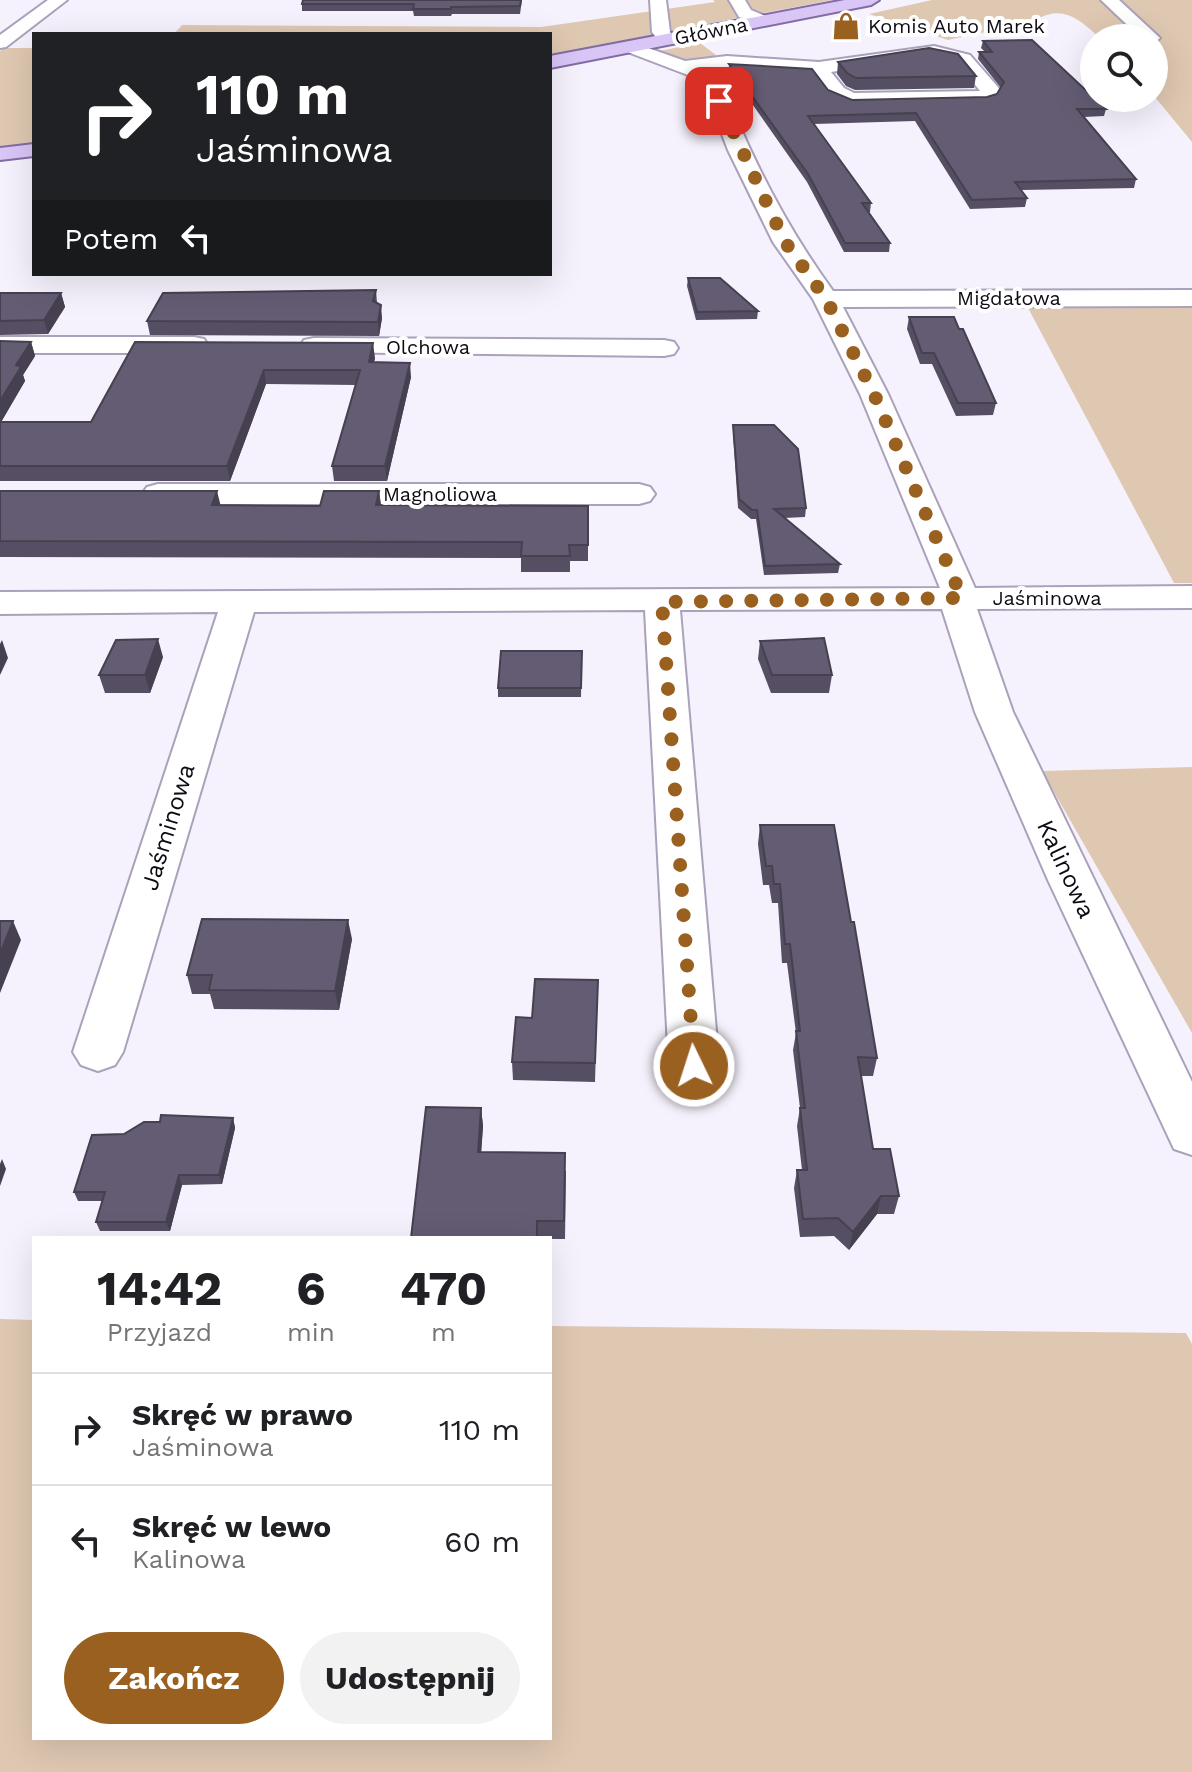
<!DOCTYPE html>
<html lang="pl">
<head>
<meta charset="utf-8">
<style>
  :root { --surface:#fff; --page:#f2f2f2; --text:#202124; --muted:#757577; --line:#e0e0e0; --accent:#9a601f }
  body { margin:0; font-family:"Work Sans",sans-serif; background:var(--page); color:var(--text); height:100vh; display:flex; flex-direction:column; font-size:30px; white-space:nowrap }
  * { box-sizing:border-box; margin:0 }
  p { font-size:26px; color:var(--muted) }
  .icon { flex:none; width:44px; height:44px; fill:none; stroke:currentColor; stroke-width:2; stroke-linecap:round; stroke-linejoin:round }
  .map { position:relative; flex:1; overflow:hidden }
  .drawer { position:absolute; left:32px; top:1236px; width:520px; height:504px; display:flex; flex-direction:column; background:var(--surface); border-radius:0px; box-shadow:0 8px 32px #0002 }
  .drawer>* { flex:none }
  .guide { position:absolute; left:32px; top:32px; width:520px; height:244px; border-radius:0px; box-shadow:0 8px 32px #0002; background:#202124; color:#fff; overflow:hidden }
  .fabs { position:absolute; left:1080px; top:24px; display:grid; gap:16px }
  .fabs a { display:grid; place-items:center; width:88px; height:88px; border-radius:50%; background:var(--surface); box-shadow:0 8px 32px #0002; font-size:40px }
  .pin { position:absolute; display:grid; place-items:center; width:68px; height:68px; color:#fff; margin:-34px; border-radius:16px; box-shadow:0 4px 12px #0006 }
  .me { position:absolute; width:88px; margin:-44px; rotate:356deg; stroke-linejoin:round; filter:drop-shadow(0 0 6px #0008) }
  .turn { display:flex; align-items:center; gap:28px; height:168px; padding:0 32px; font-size:36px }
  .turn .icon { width:104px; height:104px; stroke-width:2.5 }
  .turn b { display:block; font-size:56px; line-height:68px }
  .then { display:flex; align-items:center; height:76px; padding:0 32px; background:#0003; gap:16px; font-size:30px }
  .eta { display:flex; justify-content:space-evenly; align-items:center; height:136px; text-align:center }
  .eta b { font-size:48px; font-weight:700; line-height:56px }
  .action { display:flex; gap:16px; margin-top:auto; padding:16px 32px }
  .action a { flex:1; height:92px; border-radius:48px; background:var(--accent); color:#fff; font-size:32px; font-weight:700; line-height:92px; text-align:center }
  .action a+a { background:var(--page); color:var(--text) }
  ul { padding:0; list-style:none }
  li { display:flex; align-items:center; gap:24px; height:112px; padding:0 32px; border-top:2px solid var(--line) }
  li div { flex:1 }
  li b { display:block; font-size:30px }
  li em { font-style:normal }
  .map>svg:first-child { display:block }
  .green { fill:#dfc8b2 }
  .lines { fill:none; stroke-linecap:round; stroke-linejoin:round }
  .street-casing { stroke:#aaa1ba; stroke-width:4 }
  .primary-casing { stroke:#826ca4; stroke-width:4 }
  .street { fill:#fff; fill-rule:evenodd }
  .primary { fill:#d9c6f7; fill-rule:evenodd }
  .wall { fill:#564f63 }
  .shaded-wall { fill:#464050 }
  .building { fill:#645c73; stroke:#464050; stroke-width:2 }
  .route { stroke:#9a601f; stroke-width:14; stroke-dasharray:0 25.2 }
  .labels { text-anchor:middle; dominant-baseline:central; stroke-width:8; stroke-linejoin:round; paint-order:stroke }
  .far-poi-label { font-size:20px; fill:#0e0a13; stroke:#fff; text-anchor:start }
  .far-street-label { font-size:20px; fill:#0e0a13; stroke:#fff }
  .street-label { font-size:24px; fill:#0e0a13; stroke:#fff }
</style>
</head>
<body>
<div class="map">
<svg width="1192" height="1772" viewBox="0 0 1192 1772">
  <rect width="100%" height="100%" fill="#f6f2fd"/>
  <!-- green -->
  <g class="green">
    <polygon points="713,0 730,0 742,17 550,55 550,34 174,34 182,25 541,27 715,2"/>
    <polygon points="743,0 833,0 758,14 752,12"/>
    <path d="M932,0h260v142l-38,-46v-58h-54c-22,-20 -39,-35 -67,-16l-85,18 -79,-26z"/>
    <path d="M700,43l16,12c-20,12 -42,3 -62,-3z"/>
    <polygon points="4,48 34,48 34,144 0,149 0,51"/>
    <polygon points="1027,306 1192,306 1192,583 1174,583"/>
    <polygon points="1192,767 1192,1033 1042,771"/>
    <polygon points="0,1319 34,1320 34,1738 550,1738 550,1326 1186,1333 1192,1344 1192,1772 0,1772"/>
  </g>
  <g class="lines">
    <defs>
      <g id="street">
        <polygon points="48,0 67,0 6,47 0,48 0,35"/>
        <polygon points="650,0 666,0 670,32 676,40 673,44 661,44 652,32"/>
        <polygon points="729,0 745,0 751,10 775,20 766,25 739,17"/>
        <polygon points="1101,0 1119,0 1160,38 1154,43 1154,38 1141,38"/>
        <path d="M631,42l54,19 42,-5 92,6 115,-16 36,9 27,31 3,4 -7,10 -7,2 -135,3 -21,-9 -17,-23 -86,-5 -20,2c16,6 21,30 28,45 27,64 58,121 98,176l359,-1v16l-349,1 45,87 87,194 217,-2v22l-215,1 36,103 179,370v73l-18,-6 -126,-269 -73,-168 -33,-103 -262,1 39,456 -7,14 -18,5 -18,-5 -7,-14 -24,-456 -391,2 -131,440 -8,13 -17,6 -17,-6 -8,-13 145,-440 -218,2v-22l940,-4 -80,-194 -47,-95 -40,-57 -45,-92 -27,-70 -76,-29 -3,-4zM934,56l24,7 22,28 -126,2 -10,-5 -13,-16z"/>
        <polygon points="0,337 194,337 204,339 208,345 204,351 194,353 0,353"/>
        <polygon points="314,338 664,340 674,342 678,348 674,354 664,356 304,352 300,346 304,340"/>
        <polygon points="158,484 639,484 650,487 655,494 650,501 639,504 158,504 147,501 142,494 147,487"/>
      </g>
      <g id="primary">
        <polygon points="845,0 879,0 871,5 550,68 550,56"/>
        <polygon points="34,144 34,156 0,160 0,148"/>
      </g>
    </defs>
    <!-- street casing -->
    <use href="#street" class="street-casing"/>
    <!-- primary casing -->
    <use href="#primary" class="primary-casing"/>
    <!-- street -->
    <use href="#street" class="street"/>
    <!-- primary -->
    <use href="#primary" class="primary"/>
  </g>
  <!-- wall -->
  <g class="wall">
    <polygon points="303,0 522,0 520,14 452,14 451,16 414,16 413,11 302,11 302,4"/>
    <polygon points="983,41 1106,109 1104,116 1084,117 1136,179 1134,188 1021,190 1027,198 1025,207 970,209 915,121 814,124 871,203 870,212 868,212 890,243 889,252 844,252 807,182 729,71 729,64 828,90 852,100 987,97 997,94 1001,88 978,59 979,52 985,52 981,48"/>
    <polygon points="838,62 976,76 974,88 855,90 846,86 837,74"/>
    <polygon points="688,278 758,311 757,319 696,320 687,286"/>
    <polygon points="376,290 377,303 382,318 379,336 150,335 147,321"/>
    <polygon points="0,293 61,293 65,307 48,334 0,335"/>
    <polygon points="909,317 959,329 996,403 993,415 956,416 932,364 920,364 907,329"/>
    <polygon points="0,341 31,342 35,356 23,375 25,381 1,422 91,422 135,342 375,358 374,362 411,377 387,481 334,481 332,466 356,385 266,384 230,481 0,481"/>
    <polygon points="733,425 806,508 805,517 784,518 840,564 838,573 764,575 756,519 751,519 738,508 733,434"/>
    <polygon points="0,491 220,505 320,506 379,491 381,505 588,506 588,561 570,561 570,572 521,572 521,558 0,557"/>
    <polygon points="760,641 832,675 829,693 771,693 758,659"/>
    <polygon points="582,651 581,697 498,697 498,688"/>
    <polygon points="163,657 150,693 105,693 99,675"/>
    <polygon points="760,825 851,922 877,1058 873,1076 861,1076 873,1149 899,1196 894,1214 877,1214 849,1250 834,1236 800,1237 794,1188 797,1170 802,1170 797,1126 800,1108 793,1050 796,1033 787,963 782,963 778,903 772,903 769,885 763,885 758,844"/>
    <polygon points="352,939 339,1010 214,1009 210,994 192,994 187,975"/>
    <polygon points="598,980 595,1082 513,1080 512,1062 532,1018"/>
    <polygon points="481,1108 483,1126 481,1152 566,1171 565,1239 411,1238"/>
    <polygon points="233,1118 235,1128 222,1184 182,1185 170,1231 100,1231 96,1222 102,1201 78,1201 74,1192 124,1134 160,1122"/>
  </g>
  <!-- shaded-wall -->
  <g class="shaded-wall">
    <polygon points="61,293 65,307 48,334 44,320"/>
    <polygon points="381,305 382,318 379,336 378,322"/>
    <polygon points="31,342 35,356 23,375 25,381 0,424 0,401 16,365"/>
    <polygon points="373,343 375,358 370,377 369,362"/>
    <polygon points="410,363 411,377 387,481 385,466"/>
    <polygon points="264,370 266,384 230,481 227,466"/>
    <polygon points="217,491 221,507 212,505"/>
    <polygon points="379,491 381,507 376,505"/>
    <polygon points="158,639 163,657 150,693 145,675"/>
    <polygon points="2,640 8,658 0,675 0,644"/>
    <polygon points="348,920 352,939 339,1010 335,991"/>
    <polygon points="13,921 21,940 0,993 0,954"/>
    <polygon points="481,1108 483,1126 480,1170 478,1152"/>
    <polygon points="233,1118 235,1128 222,1184 219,1175"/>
    <polygon points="2,1159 6,1169 0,1186 0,1164"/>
    <polygon points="179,1175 182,1185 170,1231 166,1222"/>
    <polygon points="881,1196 877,1214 849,1250 853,1232"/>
  </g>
  <!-- building -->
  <g class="building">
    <polygon points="303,0 521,0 520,6 451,7 451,9 413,9 414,4 302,4"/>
    <polygon points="1032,40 1106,109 1077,109 1136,179 1015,182 1027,198 972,200 916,113 808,116 871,203 862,203 890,243 845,243 808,174 729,64 812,69 828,90 852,100 987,97 997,94 1004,82 979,52 992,52 983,41"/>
    <polygon points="929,48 958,54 976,76 856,78 847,73 838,62"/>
    <polygon points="688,278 720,278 758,311 697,312"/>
    <polygon points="376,290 373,301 381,305 378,322 147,321 163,293"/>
    <polygon points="0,293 61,293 44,320 0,321"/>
    <polygon points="909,317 954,317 959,329 963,329 996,403 958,403 934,353 922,353"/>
    <polygon points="0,341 31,342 16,365 21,367 0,401"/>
    <polygon points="135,342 373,343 369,362 410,363 385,466 332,466 360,370 264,370 227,466 0,466 0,422 91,422"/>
    <polygon points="733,425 774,425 798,449 806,508 774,509 840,564 765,566 757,510 752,510 739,499"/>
    <polygon points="0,491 217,491 212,505 320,506 324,491 379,491 376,505 588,506 588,545 569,545 570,556 521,556 522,542 0,541"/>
    <polygon points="824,638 832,675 772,675 760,641"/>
    <polygon points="158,639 145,675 99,675 116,640"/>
    <polygon points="501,651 582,651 581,688 498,688"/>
    <polygon points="760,825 834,825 851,922 854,922 877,1058 858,1057 873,1149 890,1149 899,1196 881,1196 853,1232 838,1218 803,1219 797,1170 807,1170 800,1108 805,1108 796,1031 800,1031 790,944 785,944 780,884 774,884 772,866 766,866"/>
    <polygon points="202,919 348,920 335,991 209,990 212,975 187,975"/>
    <polygon points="0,921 13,921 0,954"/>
    <polygon points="535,979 598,980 595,1063 512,1062 516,1017 532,1018"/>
    <polygon points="426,1107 481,1108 478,1152 565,1153 564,1221 537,1221 537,1238 411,1238"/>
    <polygon points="161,1115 233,1118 219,1175 179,1175 166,1222 96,1222 105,1192 74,1192 92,1135 124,1134 144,1122 160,1122"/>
  </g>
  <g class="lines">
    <!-- route -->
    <polyline class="route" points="694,1066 662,602 962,598 874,394 826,299 785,242 719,101"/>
  </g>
  <!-- icons -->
  <defs>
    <symbol id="shop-bare" viewBox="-9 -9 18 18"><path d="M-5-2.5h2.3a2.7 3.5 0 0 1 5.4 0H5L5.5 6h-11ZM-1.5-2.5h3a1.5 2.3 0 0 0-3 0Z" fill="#9a601f" stroke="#fff" stroke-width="2.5" paint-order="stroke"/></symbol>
  </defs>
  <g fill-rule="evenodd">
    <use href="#shop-bare" x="826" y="6" width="40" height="40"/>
  </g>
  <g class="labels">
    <!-- far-poi labels -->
    <g class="far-poi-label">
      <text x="868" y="26">Komis Auto Marek</text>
    </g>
    <!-- far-street labels -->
    <g class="far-street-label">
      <text transform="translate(711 31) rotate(-11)">Główna</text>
      <text x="1009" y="298">Migdałowa</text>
      <text x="428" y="347">Olchowa</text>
      <text x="440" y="494">Magnoliowa</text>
      <text x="1047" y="598">Jaśminowa</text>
    </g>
    <!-- street labels -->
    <g class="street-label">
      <text transform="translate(168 827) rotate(-73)">Jaśminowa</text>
      <text transform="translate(1066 869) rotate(65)">Kalinowa</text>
    </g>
  </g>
</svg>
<div class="fabs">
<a><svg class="icon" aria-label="search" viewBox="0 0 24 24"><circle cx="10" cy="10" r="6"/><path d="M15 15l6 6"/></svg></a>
</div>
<div class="pin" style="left:719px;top:101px;background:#d93025"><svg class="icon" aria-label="arrive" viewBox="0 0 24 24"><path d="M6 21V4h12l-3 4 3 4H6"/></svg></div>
<svg class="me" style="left:694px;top:1066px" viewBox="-20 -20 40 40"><circle r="17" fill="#9a601f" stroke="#fff" stroke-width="3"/><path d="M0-11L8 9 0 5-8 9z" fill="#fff"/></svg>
<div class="guide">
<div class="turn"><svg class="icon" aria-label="right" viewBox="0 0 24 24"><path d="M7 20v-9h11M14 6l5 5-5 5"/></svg><div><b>110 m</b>Jaśminowa</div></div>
<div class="then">Potem<svg class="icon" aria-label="left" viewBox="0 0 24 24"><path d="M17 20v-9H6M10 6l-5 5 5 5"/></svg></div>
</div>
<section class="drawer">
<div class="eta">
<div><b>14:42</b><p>Przyjazd</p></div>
<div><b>6</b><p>min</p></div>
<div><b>470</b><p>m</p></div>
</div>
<ul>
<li><svg class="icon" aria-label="right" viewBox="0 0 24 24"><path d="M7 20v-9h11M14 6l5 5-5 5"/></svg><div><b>Skręć w prawo</b><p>Jaśminowa</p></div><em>110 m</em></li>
<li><svg class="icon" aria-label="left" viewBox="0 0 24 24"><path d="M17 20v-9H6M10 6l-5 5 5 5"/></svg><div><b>Skręć w lewo</b><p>Kalinowa</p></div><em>60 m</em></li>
</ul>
<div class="action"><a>Zakończ</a><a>Udostępnij</a></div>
</section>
</div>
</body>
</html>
